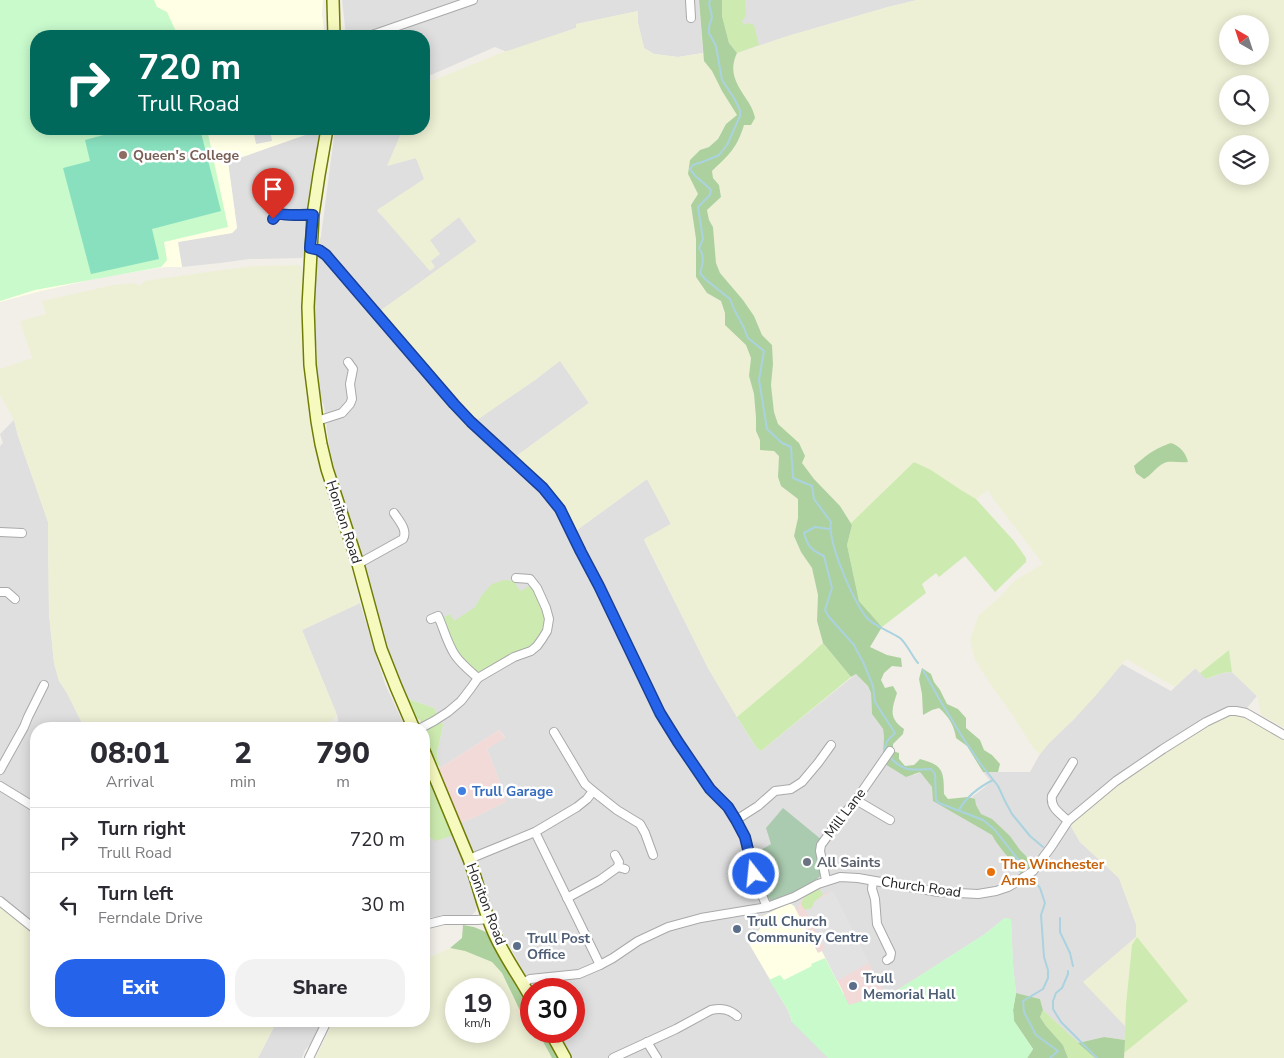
<!DOCTYPE html>
<html lang="en">
<head>
<meta charset="utf-8">
<style>
  :root { --surface:#fff; --page:#f2f2f3; --text:#2b2b33; --muted:#7c7c81; --line:#e1e1e2; --accent:#2563eb }
  body { margin:0; font-family:"Nunito Sans",sans-serif; background:var(--page); color:var(--text); height:100vh; display:flex; flex-direction:column; font-size:19px; white-space:nowrap }
  * { box-sizing:border-box; margin:0 }
  p { font-size:16px; color:var(--muted) }
  .icon { flex:none; width:28px; height:28px; fill:none; stroke:currentColor; stroke-width:2; stroke-linecap:round; stroke-linejoin:round }
  .map { position:relative; flex:1; overflow:hidden }
  .side { position:absolute; left:30px; top:722px; width:400px; height:305px; display:flex; flex-direction:column; background:var(--surface); border-radius:20px; box-shadow:0 2px 12px #0003 }
  .side>* { flex:none }
  .banner { position:absolute; left:30px; top:30px; width:400px; height:105px; border-radius:20px; box-shadow:0 2px 12px #0003; background:#00695c; color:#fff; overflow:hidden }
  .needle { width:32px; rotate:321deg }
  .buttons { position:absolute; left:1219px; top:15px; display:grid; gap:10px }
  .buttons a { display:grid; place-items:center; width:50px; height:50px; border-radius:50%; background:var(--surface); box-shadow:0 2px 12px #0003; font-size:25px }
  .speed { position:absolute; left:445px; top:978px; display:flex; gap:10px; font-size:25px; font-weight:700; text-align:center }
  .speed>* { display:grid; place-content:center; width:65px; height:65px; border-radius:50%; background:var(--surface); box-shadow:0 2px 12px #0003; line-height:1 }
  .speed small { font-size:12px; font-weight:400 }
  .speed .limit { border:8px solid #d22; background:#fff; color:#111 }
  .pin { position:absolute; display:grid; place-items:center; width:42px; height:42px; color:#fff; margin:-51px -21px; border-radius:50% 50% 50% 0; rotate:-45deg; box-shadow:0 0 5px #0007 }
  .pin .icon { rotate:45deg }
  .me { position:absolute; width:55px; margin:-28px; rotate:344deg; stroke-linejoin:round; filter:drop-shadow(0 0 4px #0008) }
  .turn { display:flex; align-items:center; gap:18px; height:105px; padding:0 25px; font-size:22px }
  .turn .icon { width:65px; height:65px; stroke-width:2.5 }
  .turn b { display:block; font-size:35px; line-height:42px }
  .eta { display:flex; justify-content:space-evenly; align-items:center; height:85px; text-align:center }
  .eta b { font-size:30px; font-weight:800; line-height:35px }
  .button { display:flex; gap:10px; margin-top:auto; padding:10px 25px }
  .button a { flex:1; height:58px; border-radius:20px; background:var(--accent); color:#fff; font-size:20px; font-weight:800; line-height:58px; text-align:center }
  .button a+a { background:var(--page); color:var(--text) }
  ul { padding:0; list-style:none }
  li { display:flex; align-items:center; gap:15px; height:65px; padding:0 25px; border-top:1px solid var(--line) }
  li div { flex:1 }
  li b { display:block; font-size:19px }
  li em { font-style:normal }
  .map>svg:first-child { display:block }
  .residential { fill:#e0dfdf }
  .commercial { fill:#f2dad9 }
  .education { fill:#ffffe5 }
  .farmland { fill:#eef0d5; fill-rule:evenodd }
  .grass { fill:#cdebb0 }
  .forest { fill:#add19e }
  .cemetery { fill:#aacbaf }
  .park { fill:#c8facc }
  .pitch { fill:#88e0be }
  .parking { fill:#e2e2e2 }
  .lines { fill:none; stroke-linecap:round; stroke-linejoin:round }
  .stream { stroke:#aad3df; stroke-width:2 }
  .street-casing { stroke:#a9a9a9; stroke-width:10 }
  .secondary-casing { stroke:#707d05; stroke-width:14 }
  .street { stroke:#fff; stroke-width:8 }
  .secondary { stroke:#f7fabf; stroke-width:11 }
  .route-casing { stroke:#184099; stroke-width:12 }
  .route { stroke:#2563eb; stroke-width:9 }
  .education-dot { fill:#8d6e63; stroke:#fff; stroke-width:2 }
  .shop-dot { fill:#3f7fe0; stroke:#fff; stroke-width:2 }
  .worship-dot { fill:#6b7280; stroke:#fff; stroke-width:2 }
  .food-dot { fill:#e8710a; stroke:#fff; stroke-width:2 }
  .service-dot { fill:#5c6f8a; stroke:#fff; stroke-width:2 }
  .labels { text-anchor:middle; dominant-baseline:central; stroke-width:5; stroke-linejoin:round; paint-order:stroke }
  .education-label { font-size:14px; font-weight:bold; fill:#785e54; stroke:#fff; text-anchor:start }
  .street-label { font-size:14px; fill:#222; stroke:#fff }
  .shop-label { font-size:14px; font-weight:bold; fill:#366cbe; stroke:#fff; text-anchor:start }
  .worship-label { font-size:14px; font-weight:bold; fill:#5b616d; stroke:#fff; text-anchor:start }
  .food-label { font-size:14px; font-weight:bold; fill:#c56008; stroke:#fff; text-anchor:start }
  .service-label { font-size:14px; font-weight:bold; fill:#4e5e75; stroke:#fff; text-anchor:start }
</style>
</head>
<body>
<div class="map">
<svg width="1284" height="1058" viewBox="0 0 1284 1058">
  <rect width="100%" height="100%" fill="#f2efe9"/>
  <!-- residential -->
  <g class="residential">
    <polygon points="342,0 699,0 703,53 678,57 654,54 644,48 638,23 638,11 577,24 576,28 507,52 495,47 424,78 424,36 346,36"/>
    <polygon points="722,0 917,0 888,7 788,36 737,53"/>
    <polygon points="323,129 313,165 305,224 304,255 302,258 249,259 220,263 182,267 177,242 232,233 237,228 228,162"/>
    <polygon points="335,129 403,129 388,165 416,158 425,179 377,211 431,262 430,240 459,217 477,242 380,311 477,419 535,380 560,360 589,403 515,457 548,487 563,503 577,530 647,479 671,524 644,540 708,668 740,722 756,747 761,751 856,674 868,686 871,693 872,714 883,729 884,737 883,753 914,775 920,772 953,812 991,782 983,772 1030,772 1040,754 1049,743 1074,719 1122,664 1171,691 1180,682 1196,668 1207,679 1222,673 1232,672 1257,696 1246,709 1227,708 1207,717 1115,779 1074,811 1070,824 1080,842 1119,878 1136,924 1137,937 1125,1040 1104,1037 1078,1043 1043,1010 1040,999 1016,993 1013,965 1011,920 1005,918 985,934 896,991 841,1058 571,1058 556,1031 574,1031 574,989 532,989 520,968 521,967 497,923 486,889 460,823 473,818 505,802 506,798 487,749 505,737 499,730 440,768 437,754 443,725 434,708 411,700 406,696 397,678 386,645 364,568 337,479 329,446 324,406 321,398 317,373 317,347 312,338 312,265 321,236"/>
    <polygon points="14,420 18,436 48,522 49,614 54,663 59,681 67,693 85,729 36,729 36,926 0,897 0,446 3,443 0,434"/>
    <polygon points="360,603 385,684 406,729 340,729 337,715 302,630"/>
    <polygon points="454,835 459,845 475,892 477,905 476,911 471,916 447,916 424,918 424,837"/>
    <polygon points="277,1021 323,1021 310,1045 305,1050 302,1058 258,1058"/>
  </g>
  <!-- commercial -->
  <g class="commercial">
    <polygon points="499,730 505,738 487,749 506,798 505,802 473,818 460,823 437,770"/>
    <polygon points="819,888 823,895 833,891 869,963 873,972 885,994 849,1005 822,952 819,953 796,911 804,896"/>
  </g>
  <!-- education -->
  <g class="education">
    <polygon points="0,0 323,0 322,15 325,36 36,36 36,129 322,129 228,162 237,228 232,233 178,242 182,267 165,267 103,277 37,292 0,302"/>
    <polygon points="787,904 791,904 794,906 818,953 822,951 844,994 792,1022 789,1012 779,995 748,942 760,929 763,916"/>
  </g>
  <!-- farmland -->
  <g class="farmland">
    <path d="M917,0h367v728l-23,-13 -4,-19 -25,-24 -3,-22 -29,23 -5,-5 -20,19 -49,-28 -29,35 -23,25 -25,24 -9,11 -6,-5 -23,-36 -22,-31 -14,-22 -3,-11 -2,-9 5,-15 4,-10 24,-21 7,-9 7,-6 26,-15 -52,-68 -3,-6 -12,9 -62,-37 -63,61 -11,-17 -26,-27 -13,-16 -15,-31 -8,-8 -4,-12 -3,-27 2,-21 -1,-19 -10,-10 -8,-19 -11,-16 -23,-27 -4,-10 -3,-36 -4,-7 -2,-10 14,-13 -2,-12 -6,-7 -1,-7 21,-22 6,-9 12,-35 -11,-14 -6,-15 -1,-14 4,-9 51,-17 100,-29zM1228,24h32v32h-32zM1228,84h32v32h-32zM1228,144h32v32h-32z"/>
    <polygon points="638,11 638,23 644,48 654,54 678,57 703,53 704,61 712,71 722,91 737,115 726,124 718,139 709,147 700,150 688,174 698,194 691,205 696,239 696,277 707,293 721,301 725,313 726,325 746,345 751,358 749,376 754,394 756,418 756,431 760,440 760,449 774,451 779,456 778,477 781,486 798,499 798,517 794,536 801,552 812,568 818,595 817,621 823,643 801,663 737,717 708,668 644,539 671,524 647,479 577,530 563,503 548,487 515,457 589,403 560,361 535,380 477,420 380,311 477,241 459,217 430,240 440,254 431,261 435,267 430,271 377,210 424,179 416,158 387,166 403,129 424,129 424,84 498,54 576,28 576,24"/>
    <polygon points="299,265 303,269 302,297 302,345 308,404 313,443 325,485 336,515 351,566 360,603 302,630 337,715 323,729 85,729 67,693 59,681 54,663 49,614 48,522 18,436 14,420 0,395 0,369 32,358 20,321 46,314 42,301 113,285 134,283 140,286 144,281 214,271 254,266"/>
    <polygon points="1228,716 1239,716 1255,722 1284,739 1284,1058 1124,1058 1125,1026 1083,982 1136,937 1136,924 1119,878 1080,842 1070,825 1075,819 1114,786 1143,766 1214,722"/>
    <polygon points="0,905 36,935 36,977 31,994 36,996 36,1021 277,1021 258,1058 0,1058"/>
    <path d="M450,948l15,3 27,11 10,11 24,50 5,5v3h4l5,5 12,22h-236l17,-37h91v-61zM456,989h43v42h-43z"/>
  </g>
  <!-- grass -->
  <g class="grass">
    <path d="M722,0h23c0,8 3,17 -3,21l2,4 4,-2 6,2 5,20 -22,8 -8,-10 -7,-27z"/>
    <polygon points="914,462 931,470 961,490 976,499 1014,541 1026,558 1026,562 995,592 965,556 939,577 936,573 922,584 926,593 882,627 859,601 847,545 852,525 851,523"/>
    <path d="M504,580l10,1 6,10 8,-4 5,1c32,54 -9,63 -49,84 -20,2 -38,-37 -41,-54l7,-4 4,7 21,-14 7,-12 10,-11z"/>
    <polygon points="823,643 851,677 761,751 756,747 737,717 801,663"/>
    <polygon points="1229,650 1232,672 1222,673 1206,679 1200,673"/>
    <polygon points="404,696 406,696 411,700 434,708 443,725 437,754 440,768 432,756 429,754 424,742 424,729 420,720 413,716"/>
    <polygon points="424,765 454,835 436,841 427,836 424,837"/>
    <path d="M819,888l4,7 -9,7 -2,6 -7,2 -4,-6c2,-9 11,-12 18,-16z"/>
    <polygon points="1137,937 1188,1001 1124,1053 1126,1005 1132,945"/>
    <polygon points="1043,1010 1095,1058 1068,1058 1063,1045 1046,1026 1040,1017"/>
  </g>
  <!-- forest -->
  <g class="forest">
    <path d="M699,0h23v16l7,27 8,10c-10,21 2,34 12,50 3,5 5,10 6,15l-4,7h-7c-7,23 -15,30 -32,46l1,7 6,7 2,12 -14,13 2,10 4,7 3,36 4,10 23,27 11,16 8,19 10,10 1,19 -2,21 3,27 4,12 21,19 6,13 -3,7 12,16 26,27 12,19 -5,20 12,56 23,26 -12,20 17,8 14,3 1,9 -10,-1 -8,7 -3,7 4,8 8,-2 4,7c-5,16 -9,25 7,36l-1,5 -10,10v7l6,2v6l6,7 9,-1 6,-6c23,6 24,12 24,35l4,5 20,-2 7,2 1,6 5,9 11,5 18,17 10,14 6,6 5,11 -9,8c-9,-14 -22,-25 -30,-40l-59,-34 -1,-14 -12,-15 -14,5 -21,-13 -2,-11 1,-16 -1,-8 -11,-15 -1,-21 -3,-7 -12,-12 -5,3 -28,-34 -6,-22 1,-26 -6,-27 -11,-16 -7,-16 4,-18v-19l-17,-13 -3,-9 1,-21 -5,-5 -14,-1v-10l-4,-9v-13l-2,-24 -5,-18 2,-18 -5,-13 -21,-20v-12l-4,-12 -14,-8 -11,-16v-38l-5,-34 7,-11 -10,-20 2,-14 10,-10 9,-3 9,-8 8,-15 11,-9 -15,-24 -10,-20 -8,-10z"/>
    <path d="M1171,443c9,3 15,10 17,19 -7,1 -14,-1 -21,0 -9,2 -15,13 -23,17l-8,-6 -2,-7c14,-12 20,-17 37,-23z"/>
    <path d="M922,668l9,6 3,8 6,8 7,14 11,5 8,9v10l14,12 4,10 8,5 8,9 -2,8h-15l-16,-26 -11,-8c-2,-13 -7,-21 -17,-30l-7,2 -9,5 -1,-21 -3,-15z"/>
    <polygon points="463,925 474,927 486,932 531,1010 531,1028 526,1023 502,973 492,962 465,951 450,948 462,938"/>
    <polygon points="1016,993 1040,999 1043,1010 1040,1017 1046,1026 1063,1045 1068,1058 1027,1058 1033,1049 1014,1021 1013,1010"/>
    <polygon points="535,1031 543,1031 558,1058 552,1058 540,1036"/>
    <polygon points="1104,1037 1125,1040 1124,1058 1095,1058 1078,1043"/>
  </g>
  <!-- cemetery -->
  <path class="cemetery" d="M783,808l39,32c0,9 2,28 -2,36 -5,8 -39,24 -49,25l-5,-6 -14,-42 5,-1 14,-8 -5,-16z"/>
  <!-- park -->
  <g class="park">
    <polygon points="0,0 154,0 157,7 167,12 178,36 36,36 36,129 207,129 228,227 164,242 167,260 161,267 35,290 0,301"/>
    <polygon points="1005,918 1011,919 1013,965 1016,993 1013,1010 1014,1021 1033,1049 1027,1058 828,1058 792,1022 789,1012 779,995 769,980 780,975 784,980 812,966 811,964 825,958 849,1005 896,991 985,934"/>
  </g>
  <!-- pitch -->
  <polygon class="pitch" points="126,129 200,129 221,211 152,229 159,259 91,274 63,168 90,161 85,140"/>
  <!-- parking -->
  <g class="parking">
    <polygon points="253,129 270,129 272,141 256,144"/>
    <polygon points="833,891 869,963 837,981 822,951 825,948 805,910 812,908 814,902"/>
  </g>
  <g class="lines">
    <!-- stream -->
    <g class="stream">
      <path d="M710,0l-1,3 3,14 -3,10v6l7,13 6,34 12,18 6,12v6l-13,29 -8,10 -14,6 -12,4 -3,4c5,9 14,13 21,21l-1,5 -12,12 5,32 -4,9c6,8 4,16 1,25l5,6 25,20 4,10 10,19 4,10 16,13 -5,29 8,49 15,14 9,4 2,31 19,8 2,13 17,23c-4,20 23,80 36,96 9,9 22,13 33,20 7,6 12,18 18,25"/>
      <path d="M829,529l-14,-2 -11,6c4,14 7,17 20,23l8,32 -7,22 4,7 25,28 10,19 9,22 2,16 20,31c-6,6 -12,10 -9,19"/>
      <polyline points="923,670 941,702 963,738 980,763 998,786 1005,801 1012,814 1030,836 1043,847"/>
      <path d="M889,756c14,16 22,14 42,13l4,5 1,26 3,3 44,17 12,10 33,42"/>
      <path d="M959,810c8,-14 20,-23 34,-30"/>
      <polyline points="1031,876 1040,888 1045,903 1041,915 1044,957 1048,970 1048,978 1043,989 1023,1001 1024,1012 1036,1035 1058,1051 1050,1058"/>
      <polyline points="1060,918 1060,932 1070,953 1073,966"/>
      <polyline points="1068,971 1068,974 1062,988 1056,993 1053,1001 1053,1009 1061,1022 1097,1058"/>
    </g>
    <defs>
      <g id="street">
        <polyline points="690,0 691,18"/>
        <polyline points="369,36 473,0"/>
        <path d="M271,178c1,7 3,32 9,36 2,1 27,0 33,1"/>
        <path d="M310,248c12,2 18,10 26,18l100,117 19,21 16,18 72,66 17,21 21,42 18,35 61,127 17,29 33,47 18,18 8,13 9,17 5,24 9,27 8,19"/>
        <polyline points="317,421 342,413 350,404 352,399 350,384 353,369 348,362"/>
        <polyline points="0,532 22,533"/>
        <path d="M358,564l45,-25c5,-9 -4,-18 -9,-26"/>
        <polyline points="0,592 7,592 15,599"/>
        <path d="M431,619l7,-3c6,13 9,27 17,39 6,9 15,16 23,23"/>
        <polyline points="419,729 434,721 448,712 461,701 471,688 478,678 514,657 531,651 537,646 542,639 547,631 549,619 546,608 537,588 530,579 516,578"/>
        <polyline points="0,770 24,727 28,717 44,685"/>
        <polyline points="0,786 36,808"/>
        <polyline points="593,791 617,810 640,824 645,833 653,855"/>
        <polyline points="856,800 890,820"/>
        <polyline points="736,820 758,806 775,791 791,789 802,782 818,763 831,745"/>
        <path d="M1068,821c-8,-8 -18,-13 -16,-25l21,-34"/>
        <polyline points="535,832 600,965"/>
        <polyline points="615,855 619,862 618,867 625,869"/>
        <polyline points="469,859 535,832 577,807 587,799 593,791 585,784 554,732"/>
        <polyline points="826,880 820,851 821,845 840,819 856,800 890,751"/>
        <polyline points="873,881 872,889 875,899 877,924 891,953 890,958 887,960"/>
        <polyline points="567,898 600,880 618,867"/>
        <polyline points="0,901 36,930"/>
        <polyline points="424,925 444,920 477,920 489,919"/>
        <polyline points="523,983 530,979 579,974 600,965 613,958 638,941 668,927 701,918 767,907 794,897 818,884 840,877 858,878 938,892 978,894 996,891 1008,887 1015,883 1033,871 1051,847 1068,821 1116,781 1163,749 1206,722 1229,711 1236,711 1246,713 1284,735"/>
        <polyline points="647,1042 657,1058"/>
        <polyline points="309,1058 327,1021"/>
        <path d="M613,1058l63,-29 35,-19c11,-2 18,-1 26,6"/>
      </g>
      <g id="secondary">
        <polyline points="333,0 334,36"/>
        <polyline points="327,129 319,175 313,215 308,307 310,365 317,421 321,444 327,469 358,564 381,649 396,687 414,729"/>
        <path d="M424,751l45,108c9,24 14,50 25,74 10,23 25,43 37,65"/>
        <polyline points="550,1031 565,1058"/>
      </g>
    </defs>
    <!-- street casing -->
    <use href="#street" class="street-casing"/>
    <!-- secondary casing -->
    <use href="#secondary" class="secondary-casing"/>
    <!-- street -->
    <use href="#street" class="street"/>
    <!-- secondary -->
    <use href="#secondary" class="secondary"/>
  </g>
  <g class="lines">
    <defs>
      <path id="route" d="M273,219l5,-6c8,4 25,1 35,2l-3,33 9,2 7,5 128,149 17,18 72,66 17,21 21,43 18,34 61,127 18,29 32,47 18,18 8,13 9,17 9,37"/>
    </defs>
    <!-- route casing -->
    <use href="#route" class="route-casing"/>
    <!-- route -->
    <use href="#route" class="route"/>
  </g>
  <!-- markers -->
  <circle class="education-dot" cx="123" cy="155" r="5"/>
  <circle class="shop-dot" cx="462" cy="791" r="5"/>
  <circle class="worship-dot" cx="807" cy="862" r="5"/>
  <circle class="food-dot" cx="991" cy="872" r="5"/>
  <g class="service-dot">
    <circle cx="737" cy="929" r="5"/>
    <circle cx="517" cy="946" r="5"/>
    <circle cx="853" cy="986" r="5"/>
  </g>
  <g class="labels">
    <!-- education labels -->
    <g class="education-label">
      <text x="133" y="155">Queen's College</text>
    </g>
    <!-- street labels -->
    <g class="street-label">
      <text transform="translate(344 522) rotate(72)">Honiton Road</text>
      <text transform="translate(845 813) rotate(-53)">Mill Lane</text>
      <text transform="translate(921 887) rotate(8)">Church Road</text>
      <text transform="translate(486 904) rotate(69)">Honiton Road</text>
    </g>
    <!-- shop labels -->
    <g class="shop-label">
      <text x="472" y="791">Trull Garage</text>
    </g>
    <!-- worship labels -->
    <g class="worship-label">
      <text x="817" y="862">All Saints</text>
    </g>
    <!-- food labels -->
    <g class="food-label">
      <text x="1001" y="864">The Winchester<tspan x="1001" dy="16">Arms</tspan></text>
    </g>
    <!-- service labels -->
    <g class="service-label">
      <text x="747" y="921">Trull Church<tspan x="747" dy="16">Community Centre</tspan></text>
      <text x="527" y="938">Trull Post<tspan x="527" dy="16">Office</tspan></text>
      <text x="863" y="978">Trull<tspan x="863" dy="16">Memorial Hall</tspan></text>
    </g>
  </g>
</svg>
<div class="buttons">
<a><svg class="needle" viewBox="-14 -14 28 28"><path d="M0-13l5 13h-10z" fill="#e53935"/><path d="M0 13l5-13h-10z" fill="#7c7c81"/></svg></a>
<a><svg class="icon" aria-label="search" viewBox="0 0 24 24"><circle cx="10" cy="10" r="6"/><path d="M15 15l6 6"/></svg></a>
<a><svg class="icon" aria-label="layers" viewBox="0 0 24 24"><path d="M12 4l9 5-9 5-9-5zM3 14l9 5 9-5"/></svg></a>
</div>
<div class="speed"><div>19<small>km/h</small></div><div class="limit">30</div></div>
<div class="pin" style="left:273px;top:219px;background:#d93025"><svg class="icon" aria-label="arrive" viewBox="0 0 24 24"><path d="M6 21V4h12l-3 4 3 4H6"/></svg></div>
<svg class="me" style="left:754px;top:874px" viewBox="-20 -20 40 40"><circle r="17" fill="#2563eb" stroke="#fff" stroke-width="3"/><path d="M0-11L8 9 0 5-8 9z" fill="#fff"/></svg>
<div class="banner">
<div class="turn"><svg class="icon" aria-label="right" viewBox="0 0 24 24"><path d="M7 20v-9h11M14 6l5 5-5 5"/></svg><div><b>720 m</b>Trull Road</div></div>
</div>
<section class="side">
<div class="eta">
<div><b>08:01</b><p>Arrival</p></div>
<div><b>2</b><p>min</p></div>
<div><b>790</b><p>m</p></div>
</div>
<ul>
<li><svg class="icon" aria-label="right" viewBox="0 0 24 24"><path d="M7 20v-9h11M14 6l5 5-5 5"/></svg><div><b>Turn right</b><p>Trull Road</p></div><em>720 m</em></li>
<li><svg class="icon" aria-label="left" viewBox="0 0 24 24"><path d="M17 20v-9H6M10 6l-5 5 5 5"/></svg><div><b>Turn left</b><p>Ferndale Drive</p></div><em>30 m</em></li>
</ul>
<div class="button"><a>Exit</a><a>Share</a></div>
</section>
</div>
</body>
</html>
